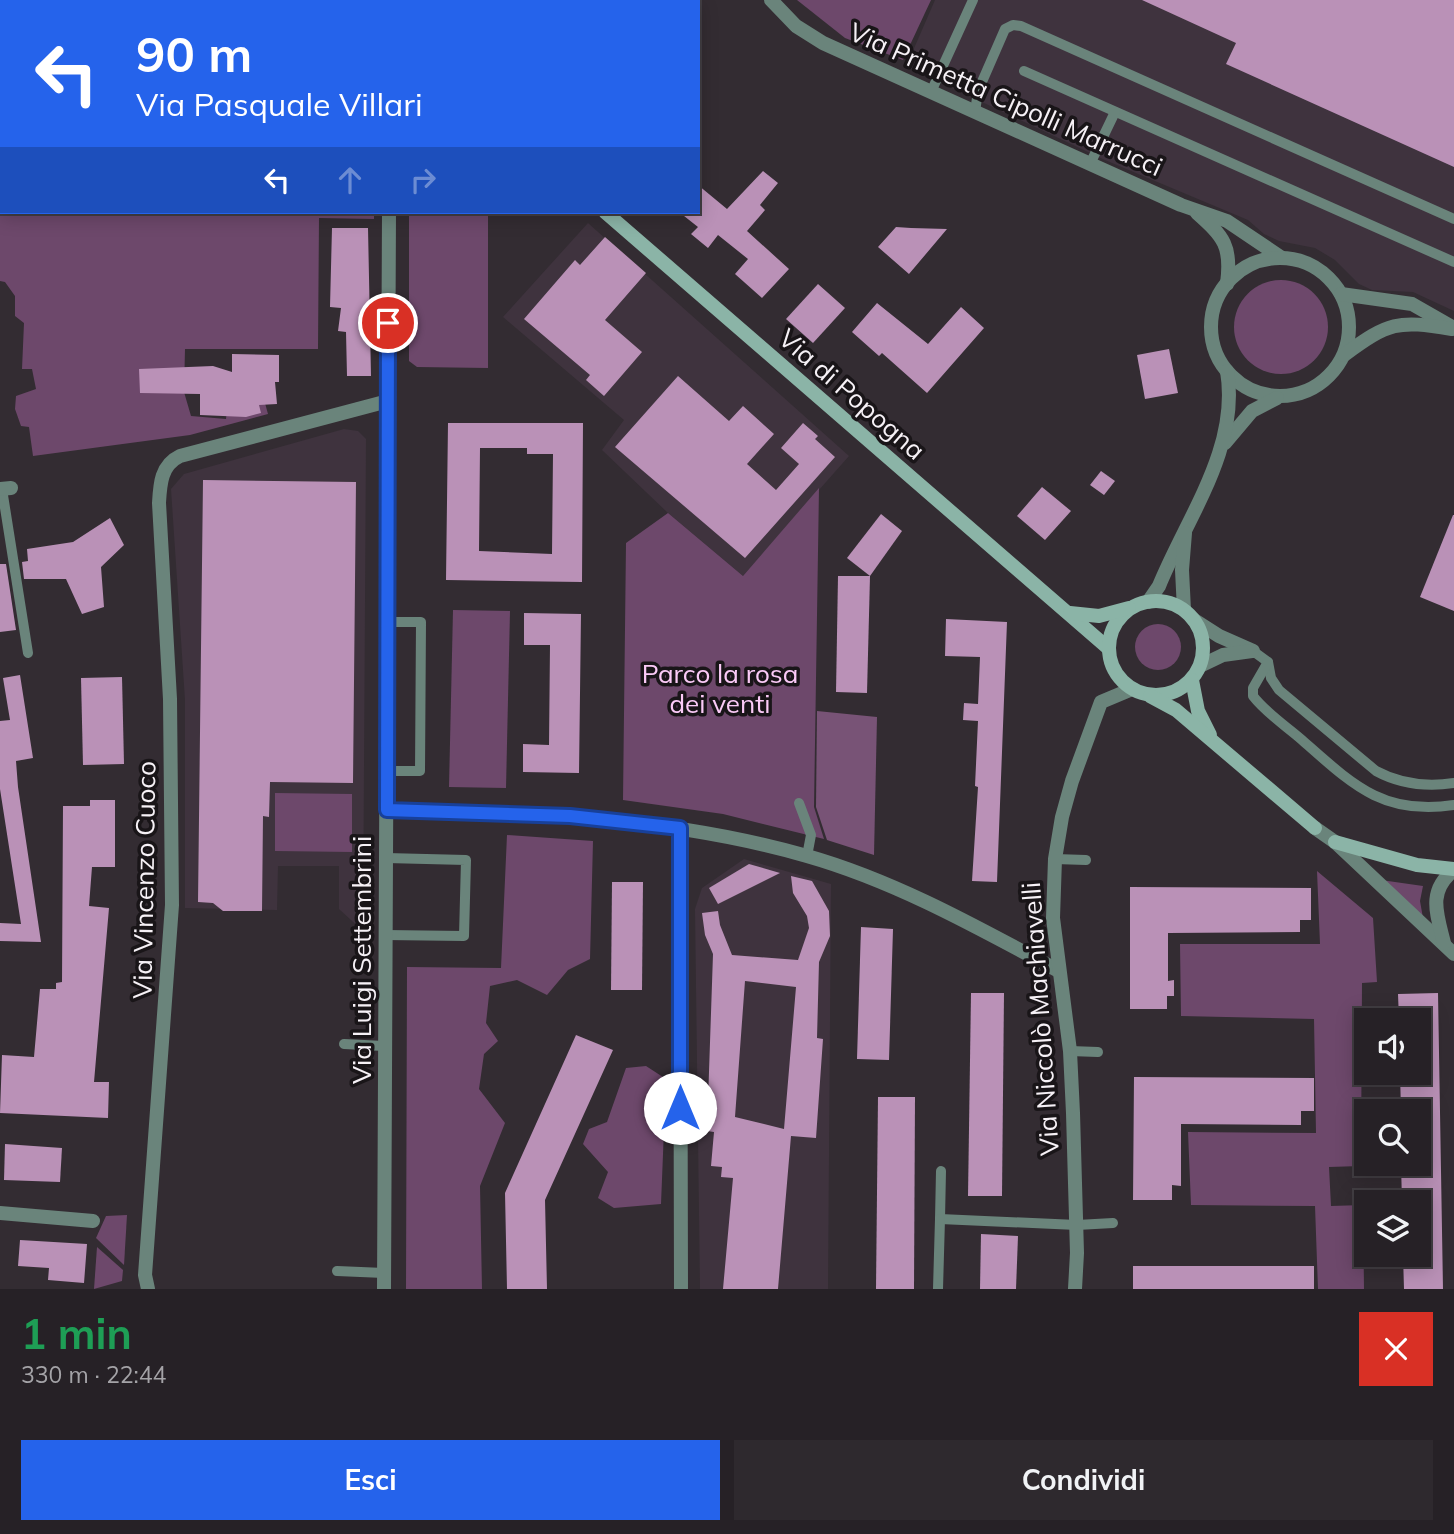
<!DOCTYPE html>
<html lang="it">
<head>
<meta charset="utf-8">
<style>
  :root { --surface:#262126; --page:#2e292e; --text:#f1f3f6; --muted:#a4a3a7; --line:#423e43; --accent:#2563eb }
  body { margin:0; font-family:Mulish,sans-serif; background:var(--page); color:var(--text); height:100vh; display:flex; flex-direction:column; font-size:26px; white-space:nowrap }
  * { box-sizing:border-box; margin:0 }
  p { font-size:23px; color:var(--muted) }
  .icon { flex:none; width:38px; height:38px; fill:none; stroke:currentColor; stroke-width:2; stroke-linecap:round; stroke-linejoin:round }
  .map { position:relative; height:1289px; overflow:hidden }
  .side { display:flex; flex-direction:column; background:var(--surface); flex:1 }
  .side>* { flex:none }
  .guide { position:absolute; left:0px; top:0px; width:700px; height:214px; box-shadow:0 4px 18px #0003,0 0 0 2px var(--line); background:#2563eb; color:#fff; overflow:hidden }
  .controls { position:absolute; left:1354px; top:1008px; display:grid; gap:14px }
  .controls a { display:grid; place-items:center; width:77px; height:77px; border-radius:0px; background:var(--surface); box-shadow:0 4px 18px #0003,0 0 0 2px var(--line); font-size:35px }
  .pin { position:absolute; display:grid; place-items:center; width:60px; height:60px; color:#fff; margin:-30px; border:4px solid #fff; border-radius:50%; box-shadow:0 2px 7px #0007 }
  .me { position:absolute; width:77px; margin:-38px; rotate:0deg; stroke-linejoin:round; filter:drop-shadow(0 0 5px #0008) }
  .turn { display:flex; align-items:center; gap:24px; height:147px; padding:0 21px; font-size:32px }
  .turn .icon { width:91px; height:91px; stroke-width:2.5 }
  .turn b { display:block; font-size:49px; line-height:60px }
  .lanes { display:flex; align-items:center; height:66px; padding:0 21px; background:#0003; justify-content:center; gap:35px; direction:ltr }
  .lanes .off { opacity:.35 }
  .round { display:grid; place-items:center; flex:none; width:74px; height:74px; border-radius:0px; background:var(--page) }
  .head { display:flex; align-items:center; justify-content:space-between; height:119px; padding:0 21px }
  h1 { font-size:42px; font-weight:700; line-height:52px; color:#1e9e55 }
  .primary-button { display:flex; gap:14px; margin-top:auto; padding:14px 21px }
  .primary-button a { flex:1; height:80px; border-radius:0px; background:var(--accent); color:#fff; font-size:28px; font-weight:700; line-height:80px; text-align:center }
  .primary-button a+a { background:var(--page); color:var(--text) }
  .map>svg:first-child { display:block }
  .built { fill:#3f333e }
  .green { fill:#6d486b }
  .forest { fill:#785376 }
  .building { fill:#ba91b7; fill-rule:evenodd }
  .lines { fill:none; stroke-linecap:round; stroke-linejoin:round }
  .lane { stroke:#6a847b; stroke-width:10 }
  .street { stroke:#6a847b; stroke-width:14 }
  .secondary { stroke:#8bb4a7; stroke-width:14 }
  .route-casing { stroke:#184099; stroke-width:18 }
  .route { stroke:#2563eb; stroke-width:12 }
  .labels { text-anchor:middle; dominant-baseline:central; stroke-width:7; stroke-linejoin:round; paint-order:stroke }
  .street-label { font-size:26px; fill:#f6f1f6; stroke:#191518 }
  .park-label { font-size:26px; fill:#fbcaf7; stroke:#191518 }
</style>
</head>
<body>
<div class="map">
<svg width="1454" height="1289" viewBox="0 0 1454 1289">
  <rect width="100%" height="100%" fill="#332c32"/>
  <!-- built -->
  <g class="built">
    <polygon points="935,0 1454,0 1454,311 1413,292 1372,290 1359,284 1335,260 1315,248 1279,241 1264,234 1248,220 1105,160 910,68 912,53"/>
    <polygon points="588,223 849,456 743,576 668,513 602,450 624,420 503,317"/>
    <polygon points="344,429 358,431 366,439 363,931 339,909 339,866 278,866 277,910 185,908 185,700 171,489 184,474"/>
    <polygon points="744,859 831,884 828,1289 700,1289 695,909 702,888"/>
  </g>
  <!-- green -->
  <g class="green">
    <polygon points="0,0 347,2 2,2 2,212 374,212 374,219 319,218 318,349 185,349 184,392 191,416 226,419 227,409 260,385 268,414 190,435 33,456 29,427 21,426 15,409 16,396 36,389 32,369 22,369 24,323 15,316 15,296 5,282 0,281"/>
    <polygon points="797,0 931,0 903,60 845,38"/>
    <polygon points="409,212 488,212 488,368 417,367 409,361"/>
    <circle cx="1281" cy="327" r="47"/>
    <polygon points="819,488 814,807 824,839 723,814 623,800 626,543 668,513 743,576"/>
    <polygon points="453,610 510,611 506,788 449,787"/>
    <circle cx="1158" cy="647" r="23"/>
    <polygon points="275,793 352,794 352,852 275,851"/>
    <polygon points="507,835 593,841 590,959 568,970 547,995 517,980 490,986 486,1023 498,1041 484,1054 479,1089 505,1123 480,1186 482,1289 406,1289 407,967 501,968"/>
    <polygon points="1317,871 1373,918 1377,982 1362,983 1361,1166 1329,1167 1331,1206 1363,1205 1364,1289 1318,1289 1315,1206 1191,1205 1188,1132 1316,1133 1314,1019 1181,1016 1180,944 1320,944"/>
    <polygon points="1381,880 1423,886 1420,901 1423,918"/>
    <polygon points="646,1066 666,1079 661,1204 614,1208 598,1198 608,1172 583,1144 589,1129 607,1122 626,1068"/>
    <polygon points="127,1215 124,1265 96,1238 106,1216"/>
    <polygon points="97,1247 123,1270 122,1281 94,1289"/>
  </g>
  <!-- forest -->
  <polygon class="forest" points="817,711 877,717 874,855 827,840 816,807"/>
  <!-- building -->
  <g class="building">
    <polygon points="1142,0 1454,0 1454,167 1226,64 1236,43"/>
    <polygon points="763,171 778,183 760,205 765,210 747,231 789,269 762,298 735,274 748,259 718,235 708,248 691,234 698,227 679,212 698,212 698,185 727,209"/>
    <polygon points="896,227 911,228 947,229 909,274 878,247"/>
    <polygon points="332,228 368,228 371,376 347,376 346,332 338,331 341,308 330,307"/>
    <polygon points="605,237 646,273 605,320 642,352 604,396 586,380 590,375 524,319 575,260 580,265"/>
    <polygon points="818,284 845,308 813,343 786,319"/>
    <polygon points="877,303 928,344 961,307 984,328 927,393 882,353 879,356 852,332"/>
    <polygon points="1169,349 1178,393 1145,399 1137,355"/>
    <polygon points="232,354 279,355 279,382 275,382 277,404 259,405 261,413 246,417 200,415 200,394 140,393 139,369 213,366 232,372"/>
    <polygon points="678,376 729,421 743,406 774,434 747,464 776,490 799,464 781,448 803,423 818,436 815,439 835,457 745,558 615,447"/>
    <path d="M448,423h135l-1,159 -136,-2zM480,448h47v6h26l-1,100 -73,-3z"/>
    <polygon points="1101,471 1115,481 1104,495 1090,485"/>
    <polygon points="203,480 356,482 353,783 270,782 269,817 263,816 262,911 223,911 213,903 198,902"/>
    <polygon points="1042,487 1071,511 1045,540 1017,516"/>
    <polygon points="881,514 902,531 870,576 847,558"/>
    <polygon points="1453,515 1454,515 1454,611 1420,597"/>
    <polygon points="110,518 124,545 101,567 104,607 82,614 66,579 24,579 22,562 28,561 27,549 73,542"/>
    <polygon points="0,564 6,564 16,630 0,632"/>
    <polygon points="838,576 870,576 867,693 836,692"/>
    <polygon points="524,613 581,614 579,773 523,772 523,744 549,745 550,645 524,645"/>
    <polygon points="946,619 1007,622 997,882 972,881 978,787 975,786 978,721 963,720 964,703 978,704 980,657 945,656"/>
    <polygon points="20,675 33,758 16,761 18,787 41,942 0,941 0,923 21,924 0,789 0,721 10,720 3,678"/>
    <polygon points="122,677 124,764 83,765 81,678"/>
    <polygon points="90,800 115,800 115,867 92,867 89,906 109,908 94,1082 109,1082 108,1118 0,1113 2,1055 34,1057 40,989 56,989 56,983 62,982 63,806 90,806"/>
    <polygon points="749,864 780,873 718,904 709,888"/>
    <path d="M791,876l21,5 17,30 1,25 -11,26 -2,76 6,1 -7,99 -25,-2 -13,153h-55l10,-111 -12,-1 1,-10 -11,-1 3,-34 -7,-1 6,-177 -8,-19 -3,-22 16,-2 2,14 12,30 66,5 11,-32 -2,-12 -14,-23zM745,981l51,6 -12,142 -49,-12z"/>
    <polygon points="612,882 643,882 642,990 611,990"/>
    <polygon points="1130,887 1311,888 1311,920 1300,920 1300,932 1168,933 1168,981 1174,980 1174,996 1167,996 1167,1009 1130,1009"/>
    <polygon points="861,927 893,929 889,1060 857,1059"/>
    <polygon points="971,993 1004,993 1002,1196 968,1196"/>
    <polygon points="1438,993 1443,1289 1404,1289 1403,1255 1419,1255 1419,1202 1402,1202 1401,1164 1419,1164 1419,1111 1401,1111 1400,1073 1419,1073 1419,1020 1399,1020 1398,994"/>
    <polygon points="576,1035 613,1050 545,1200 547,1289 507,1289 505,1193"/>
    <polygon points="1134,1077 1314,1078 1314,1111 1301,1111 1301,1125 1181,1124 1181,1186 1172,1185 1172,1200 1133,1200"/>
    <polygon points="878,1097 915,1097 914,1289 876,1289"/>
    <polygon points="5,1144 62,1148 60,1182 4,1180"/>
    <polygon points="981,1234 1018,1236 1016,1289 980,1289"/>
    <polygon points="20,1240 87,1244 84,1283 48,1280 49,1268 18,1266"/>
    <rect x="1133" y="1266" width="181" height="23"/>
  </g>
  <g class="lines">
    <!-- lane -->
    <g class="lane">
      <polyline points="1024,71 1454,262"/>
      <polyline points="931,92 973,0"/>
      <polyline points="975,112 978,91 1005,29 1013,25 1021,26 1454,219"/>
      <polyline points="1090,164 1115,112"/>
      <polyline points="2,489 28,653"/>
      <path d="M1253,651l15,11 3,16 8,12 97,81c24,13 51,16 78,12"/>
      <path d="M1268,662l-15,26v8c13,17 33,30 49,44 50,44 81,76 152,65"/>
      <polyline points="388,771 420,771 421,622 389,622"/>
      <polyline points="799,803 811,835 807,856"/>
      <polyline points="1055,859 1086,860"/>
      <polyline points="385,935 464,936 466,860 386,858"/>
      <polyline points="344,1044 384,1046"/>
      <polyline points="1070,1051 1098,1052"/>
      <polyline points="941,1171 940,1219 1077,1225 1113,1223"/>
      <polyline points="337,1271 384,1273"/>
      <polyline points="938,1289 940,1219"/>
    </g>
    <!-- street -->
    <g class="street">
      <polyline points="771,0 796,26 823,43 1181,205 1227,221 1282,258"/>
      <path d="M1197,213c27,24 35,33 30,71"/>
      <circle cx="1280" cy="327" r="69"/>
      <polyline points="1341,294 1412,304 1454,328"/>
      <path d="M1344,355c45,-33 53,-35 108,-26"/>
      <polyline points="1225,443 1252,411 1277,398"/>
      <polyline points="0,489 11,488"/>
      <path d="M1148,602l11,-16c28,-69 81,-138 68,-215"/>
      <polyline points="1184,610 1182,570 1185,533"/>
      <polyline points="1194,620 1219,636 1253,651"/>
      <polyline points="1200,666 1223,655 1252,651"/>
      <path d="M387,810c141,2 284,7 420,46 88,25 170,71 250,114"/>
      <polyline points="680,828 681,1289"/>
      <polyline points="1315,828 1335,842 1454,954"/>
      <path d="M1444,943c-7,-29 -17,-52 10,-73"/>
      <polyline points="0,1213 93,1221"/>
      <path d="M148,1289l-3,-14 27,-370 -2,-206 -11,-196c1,-19 2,-38 21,-47l208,-55"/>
      <polyline points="384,1289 389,212"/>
      <polyline points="1075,1289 1077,1253 1073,1113 1070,1051 1053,918 1055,859 1062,817 1072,781 1101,702 1132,689"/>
    </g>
    <!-- secondary -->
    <g class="secondary">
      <polyline points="365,0 367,2"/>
      <polyline points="605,212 1108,648"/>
      <circle cx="1156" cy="648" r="47"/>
      <polyline points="1070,613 1099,616 1129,608"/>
      <polyline points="1192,680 1198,711 1210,735"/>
      <polyline points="1150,696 1176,710 1315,828"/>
      <polyline points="1335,842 1417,865 1454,869"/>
    </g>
  </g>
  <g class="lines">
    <defs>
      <polyline id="route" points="388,323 387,810 570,816 680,828 680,1108"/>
    </defs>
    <!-- route casing -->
    <use href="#route" class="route-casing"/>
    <!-- route -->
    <use href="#route" class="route"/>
  </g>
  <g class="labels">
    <!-- street labels -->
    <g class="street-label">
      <text transform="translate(1006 99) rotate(24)">Via Primetta Cipolli Marrucci</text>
      <text transform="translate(852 394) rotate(41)">Via di Popogna</text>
      <text transform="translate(144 880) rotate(-89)">Via Vincenzo Cuoco</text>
      <text transform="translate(361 960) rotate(-90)">Via Luigi Settembrini</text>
      <text transform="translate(1040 1019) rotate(-94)">Via Niccolò Machiavelli</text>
    </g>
    <!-- park labels -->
    <g class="park-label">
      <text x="720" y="673">Parco la rosa<tspan x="720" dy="30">dei venti</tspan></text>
    </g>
  </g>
</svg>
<div class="controls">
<a><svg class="icon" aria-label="sound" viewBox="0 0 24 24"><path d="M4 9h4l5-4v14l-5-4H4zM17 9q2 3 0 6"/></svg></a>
<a><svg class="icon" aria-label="search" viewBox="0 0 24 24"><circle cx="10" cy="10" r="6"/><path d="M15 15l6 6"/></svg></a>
<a><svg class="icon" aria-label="layers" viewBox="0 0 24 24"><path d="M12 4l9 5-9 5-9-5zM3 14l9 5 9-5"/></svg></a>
</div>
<div class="pin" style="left:388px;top:323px;background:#d93025"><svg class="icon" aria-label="arrive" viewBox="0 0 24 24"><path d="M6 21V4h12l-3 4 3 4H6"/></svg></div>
<svg class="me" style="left:680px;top:1108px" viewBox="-20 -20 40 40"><circle r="19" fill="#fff"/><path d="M0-13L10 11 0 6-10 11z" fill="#2563eb"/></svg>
<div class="guide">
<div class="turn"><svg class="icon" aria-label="left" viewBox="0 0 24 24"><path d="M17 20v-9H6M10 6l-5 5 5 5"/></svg><div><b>90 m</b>Via Pasquale Villari</div></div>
<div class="lanes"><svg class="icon" aria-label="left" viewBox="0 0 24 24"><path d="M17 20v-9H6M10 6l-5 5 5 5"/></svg><svg class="icon off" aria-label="ahead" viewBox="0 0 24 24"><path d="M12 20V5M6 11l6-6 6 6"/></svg><svg class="icon off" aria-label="right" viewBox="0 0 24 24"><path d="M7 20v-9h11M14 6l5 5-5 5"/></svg></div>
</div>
</div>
<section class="side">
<div class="head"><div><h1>1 min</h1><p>330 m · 22:44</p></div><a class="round" style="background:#d93025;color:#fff"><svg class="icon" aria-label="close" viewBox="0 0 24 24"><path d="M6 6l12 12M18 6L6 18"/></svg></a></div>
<div class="primary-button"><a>Esci</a><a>Condividi</a></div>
</section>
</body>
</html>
